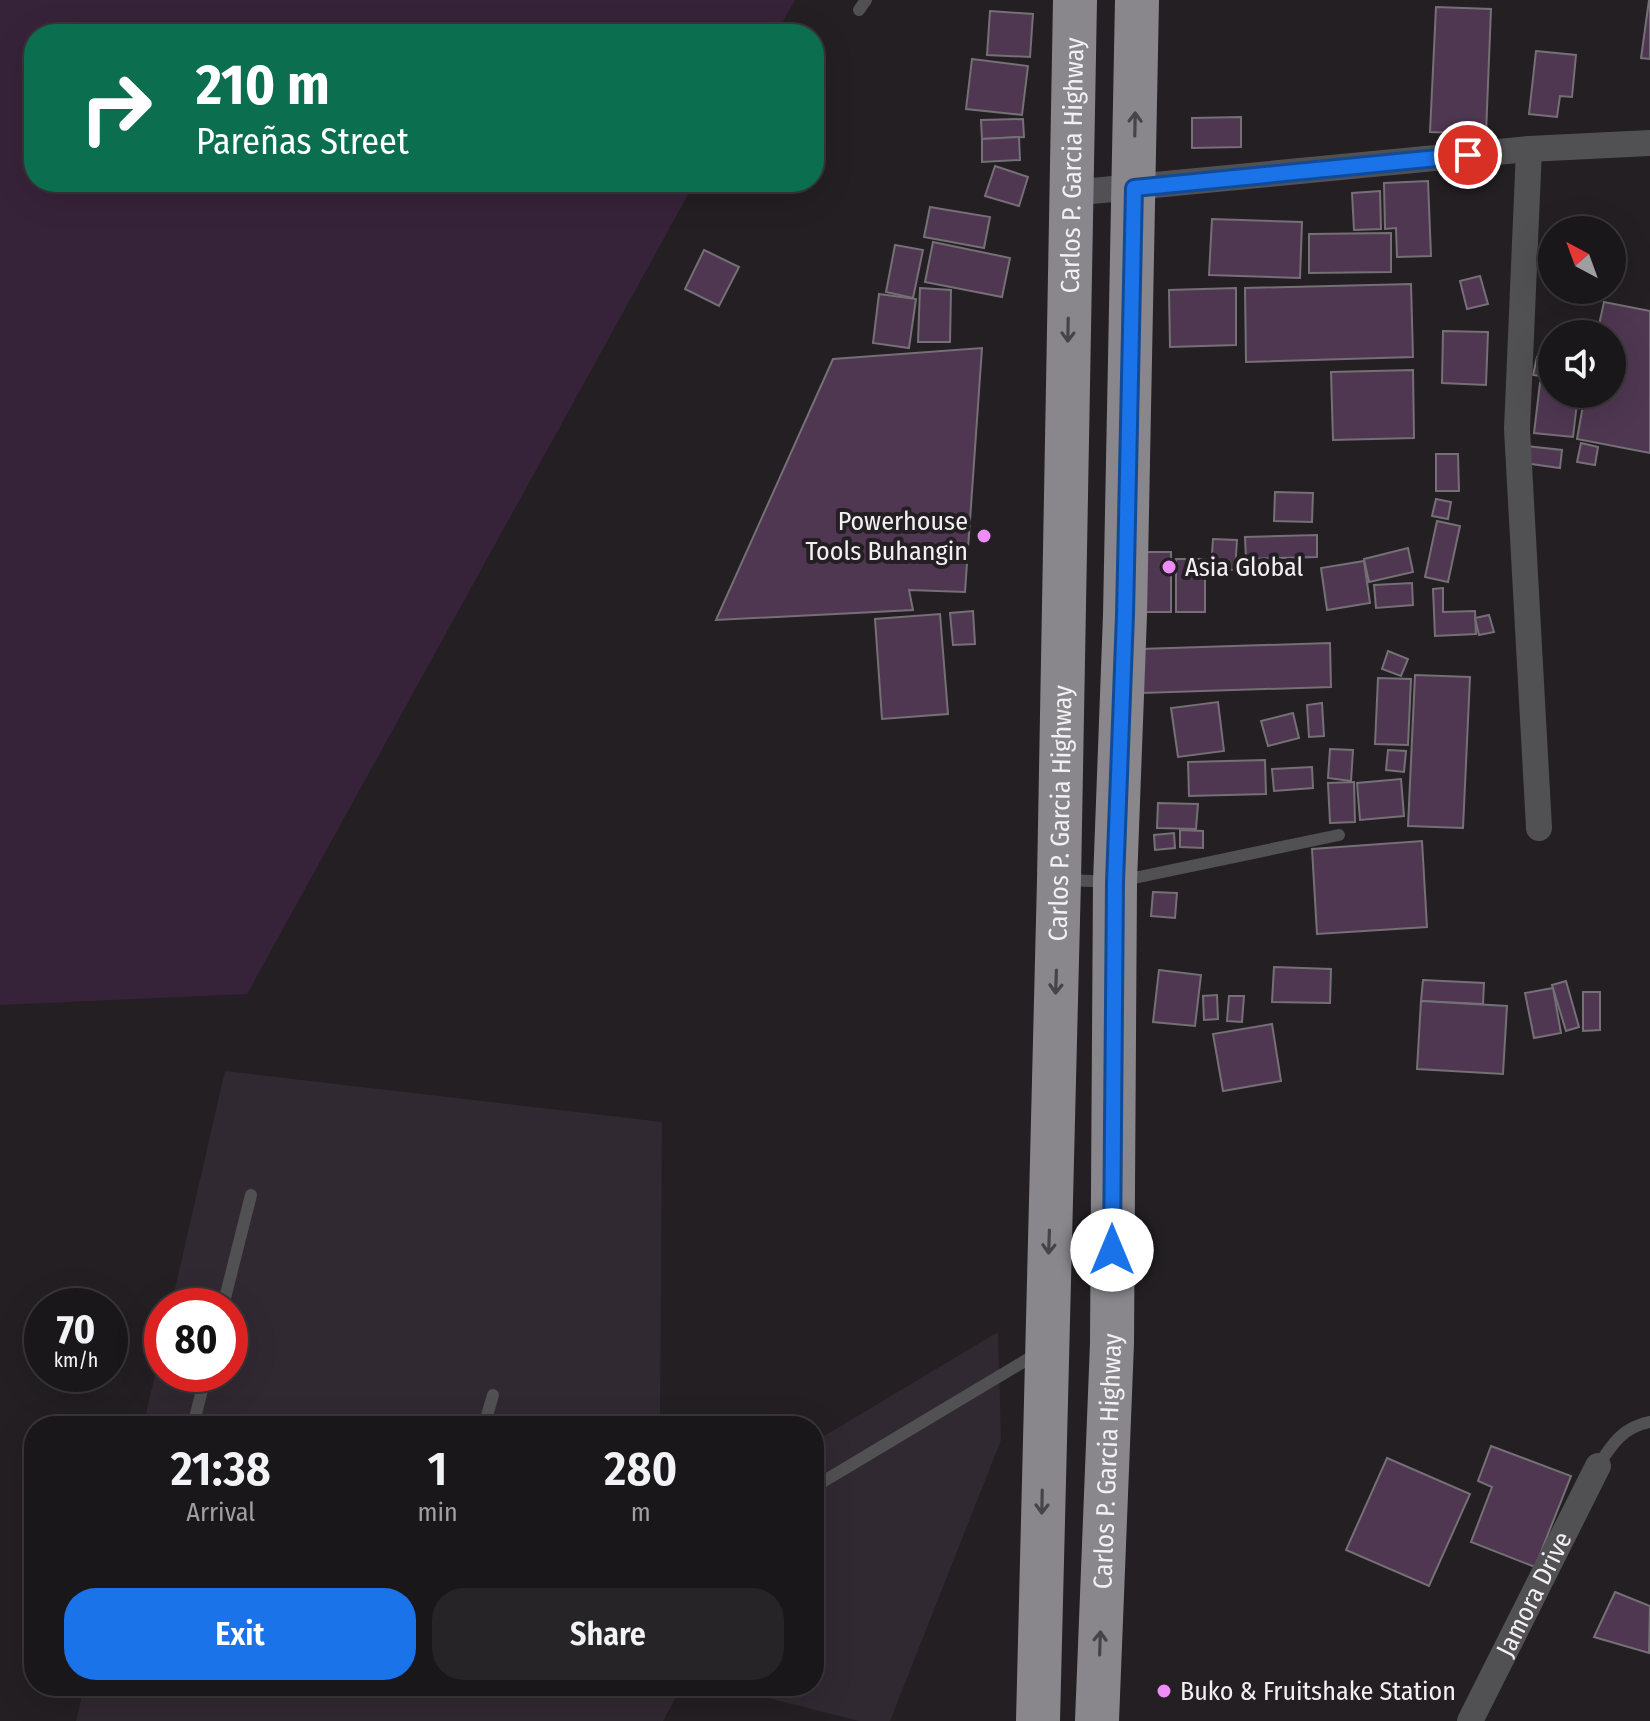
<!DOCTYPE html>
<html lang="en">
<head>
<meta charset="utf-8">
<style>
  :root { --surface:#1a171a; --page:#272427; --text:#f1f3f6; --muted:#9f9fa2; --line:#383639; --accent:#1a73e8 }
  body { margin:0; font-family:"Fira Sans Condensed",sans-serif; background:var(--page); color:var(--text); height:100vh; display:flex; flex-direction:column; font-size:30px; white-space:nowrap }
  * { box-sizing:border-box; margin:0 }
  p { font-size:26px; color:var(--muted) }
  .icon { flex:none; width:44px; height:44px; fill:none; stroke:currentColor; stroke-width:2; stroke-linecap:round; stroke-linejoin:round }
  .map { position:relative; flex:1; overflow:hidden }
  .drawer { position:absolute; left:24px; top:1416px; width:800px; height:280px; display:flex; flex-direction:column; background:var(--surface); border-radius:32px; box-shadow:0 8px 32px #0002,0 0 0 2px var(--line) }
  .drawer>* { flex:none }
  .top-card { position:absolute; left:24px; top:24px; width:800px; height:168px; border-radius:32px; box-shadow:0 8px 32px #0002,0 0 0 2px var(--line); background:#0b6e4f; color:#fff; overflow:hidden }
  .needle { width:52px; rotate:319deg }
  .controls { position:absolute; left:1538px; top:216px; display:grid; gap:16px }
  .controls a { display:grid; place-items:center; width:88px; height:88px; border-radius:50%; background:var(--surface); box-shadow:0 8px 32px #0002,0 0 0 2px var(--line); font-size:40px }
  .speed { position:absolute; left:24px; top:1288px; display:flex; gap:16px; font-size:40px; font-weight:700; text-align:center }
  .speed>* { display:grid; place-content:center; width:104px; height:104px; border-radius:50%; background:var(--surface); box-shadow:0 8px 32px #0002,0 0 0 2px var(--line); line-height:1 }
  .speed small { font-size:20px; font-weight:400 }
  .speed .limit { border:12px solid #d22; background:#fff; color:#111 }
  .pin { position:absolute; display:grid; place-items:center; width:68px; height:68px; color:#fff; margin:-34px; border:4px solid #fff; border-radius:50%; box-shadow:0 2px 8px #0007 }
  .me { position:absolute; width:88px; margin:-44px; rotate:0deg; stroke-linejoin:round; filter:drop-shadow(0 0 6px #0008) }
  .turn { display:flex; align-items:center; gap:28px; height:168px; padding:0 40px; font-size:36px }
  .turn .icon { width:104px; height:104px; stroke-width:2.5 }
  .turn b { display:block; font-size:56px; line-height:68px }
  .eta { display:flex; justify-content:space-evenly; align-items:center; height:136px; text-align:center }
  .eta b { font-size:48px; font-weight:600; line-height:56px }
  .button { display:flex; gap:16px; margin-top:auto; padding:16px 40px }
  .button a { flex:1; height:92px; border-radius:32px; background:var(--accent); color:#fff; font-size:32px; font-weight:600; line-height:92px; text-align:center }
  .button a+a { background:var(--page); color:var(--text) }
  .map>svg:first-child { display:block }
  .built { fill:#312931 }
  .green { fill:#372339 }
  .building { fill:#4f3751; stroke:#747075; stroke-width:2 }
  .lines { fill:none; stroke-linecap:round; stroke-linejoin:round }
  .service { stroke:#515052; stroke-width:12 }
  .minor { stroke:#515052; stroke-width:26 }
  .trunk { stroke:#8a878c; stroke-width:44 }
  .oneway { stroke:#474348 }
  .route-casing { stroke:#114b97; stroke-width:20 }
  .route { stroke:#1a73e8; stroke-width:14 }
  .poi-dot { fill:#ee8cf8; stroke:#231f23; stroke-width:3 }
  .labels { text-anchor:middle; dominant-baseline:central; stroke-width:8; stroke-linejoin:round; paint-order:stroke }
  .street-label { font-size:26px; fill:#f3f0f3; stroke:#231f23 }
  .poi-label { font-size:26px; fill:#f3f0f3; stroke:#231f23; text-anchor:start }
</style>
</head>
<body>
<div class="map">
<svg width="1650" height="1721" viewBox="0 0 1650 1721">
  <rect width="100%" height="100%" fill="#231f23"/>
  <!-- built -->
  <g class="built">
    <polygon points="225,1071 662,1122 660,1426 143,1426 162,1345 162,1374 230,1374 230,1306 171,1306"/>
    <polygon points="998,1332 1001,1440 890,1721 859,1721 721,1686 814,1686 814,1442"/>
    <polygon points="84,1686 682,1686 663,1721 76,1721"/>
  </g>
  <!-- green -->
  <polygon class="green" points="0,0 795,0 776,34 34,34 34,182 695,182 247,994 0,1005"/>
  <!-- building -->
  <g class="building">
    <polygon points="1649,0 1650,0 1650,59 1641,58"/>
    <polygon points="1436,7 1491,9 1486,134 1430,132"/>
    <polygon points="990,11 1033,14 1030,57 987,55"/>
    <polygon points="1536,51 1576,55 1572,97 1560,96 1557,117 1529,114"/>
    <polygon points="972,59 1028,66 1022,115 966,109"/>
    <polygon points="1241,117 1241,147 1192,148 1192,118"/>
    <polygon points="1023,119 1024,137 982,139 981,120"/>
    <polygon points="1019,137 1020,160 982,162 982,139"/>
    <polygon points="995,166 1028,177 1019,206 985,196"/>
    <polygon points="1428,181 1431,256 1397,257 1396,228 1385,229 1384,183"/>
    <polygon points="1380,191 1381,229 1354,230 1352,193"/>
    <polygon points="930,207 990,217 984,248 924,237"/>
    <polygon points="1212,219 1302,222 1300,278 1209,275"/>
    <polygon points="1391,233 1391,272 1309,273 1309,234"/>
    <polygon points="933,242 1010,258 1002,297 925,282"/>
    <polygon points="895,245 923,250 913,298 886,292"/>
    <polygon points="704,250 739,267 719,306 685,289"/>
    <polygon points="1480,276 1488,304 1467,309 1460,281"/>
    <polygon points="1411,284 1413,357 1246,362 1245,288"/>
    <polygon points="920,288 951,290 950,342 918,342"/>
    <polygon points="1236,288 1236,345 1170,347 1169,290"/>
    <polygon points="879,294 916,299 909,348 873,343"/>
    <polygon points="1604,302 1650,311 1650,453 1577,439 1585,394 1612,394 1612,334 1597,334"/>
    <polygon points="1443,331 1488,332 1486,385 1442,383"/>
    <polygon points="982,348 965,592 909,590 913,610 716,620 833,359"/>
    <polygon points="1537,357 1551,360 1547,377 1533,375"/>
    <polygon points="1413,370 1414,438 1333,440 1331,372"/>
    <polygon points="1540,383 1552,385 1552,394 1578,394 1573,437 1534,433"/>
    <polygon points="1581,443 1598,447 1595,465 1577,462"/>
    <polygon points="1526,446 1562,450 1560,468 1524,463"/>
    <polygon points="1436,454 1458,454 1459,491 1436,491"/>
    <polygon points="1275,492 1313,493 1312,522 1274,521"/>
    <polygon points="1436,499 1451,502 1448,519 1432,516"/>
    <polygon points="1437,521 1460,526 1448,582 1425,577"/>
    <polygon points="1317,535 1317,557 1246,559 1245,537"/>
    <polygon points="1213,539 1237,540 1235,570 1211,569"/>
    <polygon points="1408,548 1413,572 1369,582 1364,559"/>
    <rect x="1146" y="552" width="25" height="60"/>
    <rect x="1176" y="559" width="29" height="53"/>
    <polygon points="1364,561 1370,603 1327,610 1321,568"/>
    <polygon points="1412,583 1413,605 1376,608 1374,585"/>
    <polygon points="1443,588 1443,612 1475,611 1476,634 1435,636 1433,589"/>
    <polygon points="973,611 975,644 953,645 950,613"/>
    <polygon points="940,614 948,714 882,719 875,619"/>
    <polygon points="1489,615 1494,632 1479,635 1475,618"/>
    <polygon points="1330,643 1331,687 1141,693 1140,649"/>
    <polygon points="1388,651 1408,659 1401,676 1382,669"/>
    <polygon points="1415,675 1470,677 1463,828 1408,826"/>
    <polygon points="1378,678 1411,679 1408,745 1375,744"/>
    <polygon points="1218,702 1224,751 1178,757 1171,708"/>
    <polygon points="1322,703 1324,736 1309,737 1307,705"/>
    <polygon points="1293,713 1299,738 1268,746 1261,721"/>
    <polygon points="1330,749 1353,750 1351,781 1328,778"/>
    <polygon points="1388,750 1406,751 1404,772 1386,770"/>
    <polygon points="1265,760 1266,794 1189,796 1188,762"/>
    <polygon points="1312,767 1313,788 1274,791 1272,769"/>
    <polygon points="1401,779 1404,816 1360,820 1357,783"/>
    <polygon points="1354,782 1355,822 1330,823 1328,783"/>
    <polygon points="1158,803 1198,804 1196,829 1157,828"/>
    <polygon points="1180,830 1203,831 1203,848 1180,847"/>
    <polygon points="1174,833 1175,848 1155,850 1154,835"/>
    <polygon points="1422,841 1427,927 1317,934 1312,849"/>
    <polygon points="1153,892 1177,893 1175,918 1151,916"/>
    <polygon points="1274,967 1331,969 1330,1003 1272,1002"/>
    <polygon points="1159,970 1201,975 1195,1026 1153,1022"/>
    <polygon points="1423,980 1484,983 1483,1004 1421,1001"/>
    <polygon points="1566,981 1579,1027 1566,1031 1552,985"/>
    <polygon points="1553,988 1561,1033 1534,1038 1525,993"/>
    <polygon points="1583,992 1600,992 1600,1030 1583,1031"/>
    <polygon points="1217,995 1218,1019 1204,1020 1203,996"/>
    <polygon points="1229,996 1244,996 1242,1022 1227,1021"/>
    <polygon points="1421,1001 1507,1006 1503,1074 1417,1069"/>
    <polygon points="1272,1024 1281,1081 1223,1091 1213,1034"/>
    <polygon points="1491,1446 1571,1476 1535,1567 1471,1542 1492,1487 1478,1481"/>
    <polygon points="1387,1458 1470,1494 1429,1586 1346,1550"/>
    <polygon points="1615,1592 1650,1606 1649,1653 1594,1637"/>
  </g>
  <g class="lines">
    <!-- service -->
    <g class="service">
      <polyline points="859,10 866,0"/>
      <polyline points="1066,880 1115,882 1339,835"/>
      <polyline points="223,1306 251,1195"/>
      <polyline points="193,1426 206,1374"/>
      <polyline points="484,1426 493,1395"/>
      <path d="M1598,1466c14,-22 25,-39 52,-44"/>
      <polyline points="814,1487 1038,1353"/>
    </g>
    <!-- minor -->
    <g class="minor">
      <polyline points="1529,149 1517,429 1539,828"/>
      <polyline points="1071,193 1529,149 1650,143"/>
      <path id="s1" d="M1470,1721l128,-255"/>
    </g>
    <!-- trunk -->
    <g class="trunk">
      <path id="s2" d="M1038,1721l21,-841 16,-880"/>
      <path id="s3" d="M1097,1721l15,-378 3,-461 10,-267 12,-615"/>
    </g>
  </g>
  <!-- one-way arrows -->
  <defs><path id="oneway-shaft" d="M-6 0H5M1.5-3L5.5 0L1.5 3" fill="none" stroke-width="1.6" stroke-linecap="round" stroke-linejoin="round" transform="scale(2)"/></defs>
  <g class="oneway">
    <use href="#oneway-shaft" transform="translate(1135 124) rotate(-89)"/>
    <use href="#oneway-shaft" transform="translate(1068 330) rotate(91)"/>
    <use href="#oneway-shaft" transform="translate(1056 982) rotate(92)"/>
    <use href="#oneway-shaft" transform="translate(1049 1242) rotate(92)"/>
    <use href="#oneway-shaft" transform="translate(1042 1502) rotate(91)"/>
    <use href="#oneway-shaft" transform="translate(1100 1643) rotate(-88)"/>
  </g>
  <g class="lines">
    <defs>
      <polyline id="route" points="1112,1250 1115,882 1125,615 1134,188 1468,155"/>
    </defs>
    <!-- route casing -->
    <use href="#route" class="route-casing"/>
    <!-- route -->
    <use href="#route" class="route"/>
  </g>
  <!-- markers -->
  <g class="poi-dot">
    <circle cx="984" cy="536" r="8"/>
    <circle cx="1169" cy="567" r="8"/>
    <circle cx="1164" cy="1691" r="8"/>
  </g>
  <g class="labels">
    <!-- street labels -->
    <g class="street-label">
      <text stroke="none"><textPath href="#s2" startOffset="1556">Carlos P. Garcia Highway</textPath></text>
      <text stroke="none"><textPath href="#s2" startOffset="908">Carlos P. Garcia Highway</textPath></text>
      <text stroke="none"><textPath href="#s3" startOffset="260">Carlos P. Garcia Highway</textPath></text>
      <text stroke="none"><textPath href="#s1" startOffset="142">Jamora Drive</textPath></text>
    </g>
    <!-- poi labels -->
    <g class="poi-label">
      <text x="968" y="521" text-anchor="end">Powerhouse<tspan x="968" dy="30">Tools Buhangin</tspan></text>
      <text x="1185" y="567">Asia Global</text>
      <text x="1180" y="1691">Buko &amp; Fruitshake Station</text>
    </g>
  </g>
</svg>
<div class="controls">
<a><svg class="needle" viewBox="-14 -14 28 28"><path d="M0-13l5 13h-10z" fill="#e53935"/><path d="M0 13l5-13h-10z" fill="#9f9fa2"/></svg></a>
<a><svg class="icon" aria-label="sound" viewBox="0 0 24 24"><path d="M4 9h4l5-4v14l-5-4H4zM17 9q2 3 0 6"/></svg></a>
</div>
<div class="speed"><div>70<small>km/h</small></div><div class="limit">80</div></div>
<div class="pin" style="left:1468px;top:155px;background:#d93025"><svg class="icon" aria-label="arrive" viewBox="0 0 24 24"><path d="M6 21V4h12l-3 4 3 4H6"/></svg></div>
<svg class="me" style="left:1112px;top:1250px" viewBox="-20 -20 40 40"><circle r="19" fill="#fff"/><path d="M0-13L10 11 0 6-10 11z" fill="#1a73e8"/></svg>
<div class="top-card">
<div class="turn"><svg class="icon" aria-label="right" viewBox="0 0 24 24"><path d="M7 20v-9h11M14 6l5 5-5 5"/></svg><div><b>210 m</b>Pareñas Street</div></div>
</div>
<section class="drawer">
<div class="eta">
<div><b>21:38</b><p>Arrival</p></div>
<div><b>1</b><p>min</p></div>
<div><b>280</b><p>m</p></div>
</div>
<div class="button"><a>Exit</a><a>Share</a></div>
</section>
</div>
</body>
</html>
